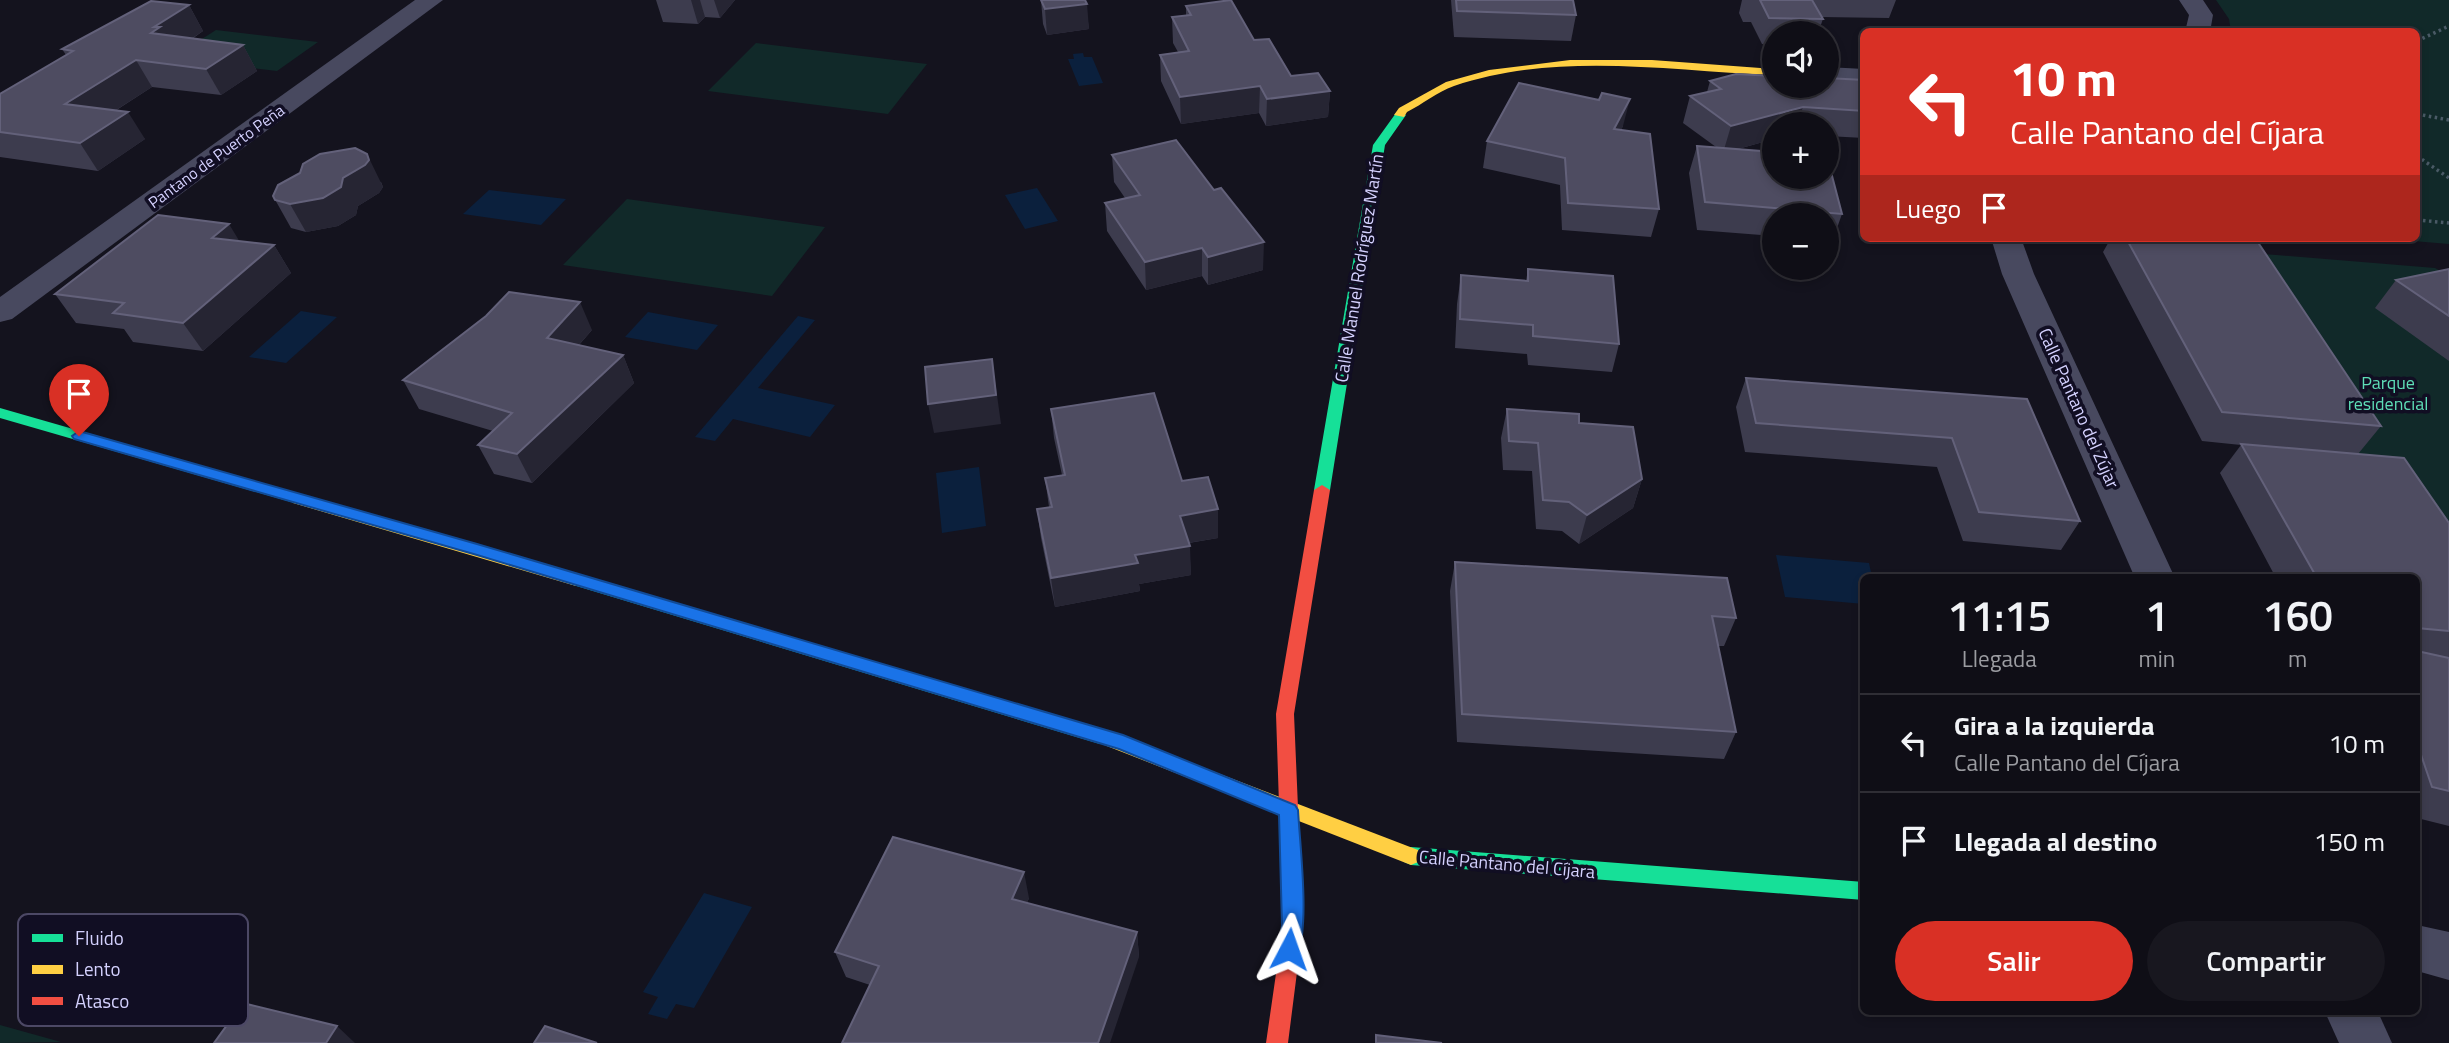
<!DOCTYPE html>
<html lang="es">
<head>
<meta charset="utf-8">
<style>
  :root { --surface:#0f0e16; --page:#18171f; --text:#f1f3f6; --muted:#9b9ca1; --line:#2f2e35; --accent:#d93025 }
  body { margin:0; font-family:"Titillium Web",sans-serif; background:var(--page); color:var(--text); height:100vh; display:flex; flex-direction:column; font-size:26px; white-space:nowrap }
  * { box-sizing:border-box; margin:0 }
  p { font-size:23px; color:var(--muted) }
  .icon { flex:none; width:38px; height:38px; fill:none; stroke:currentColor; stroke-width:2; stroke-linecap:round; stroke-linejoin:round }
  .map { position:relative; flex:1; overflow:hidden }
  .panel { position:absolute; left:1860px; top:574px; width:560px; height:441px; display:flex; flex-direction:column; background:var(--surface); border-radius:10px; box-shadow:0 4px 10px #0003,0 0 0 2px var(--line) }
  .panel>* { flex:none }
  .banner { position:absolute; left:1860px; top:28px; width:560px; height:214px; border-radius:10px; box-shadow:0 4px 10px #0003,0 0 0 2px var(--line); background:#d93025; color:#fff; overflow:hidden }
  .fabs { position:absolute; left:1762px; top:21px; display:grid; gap:14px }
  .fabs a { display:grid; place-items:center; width:77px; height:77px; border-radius:50%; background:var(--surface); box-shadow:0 4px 10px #0003,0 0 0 2px var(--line); font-size:35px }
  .pin { position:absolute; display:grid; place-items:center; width:60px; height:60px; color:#fff; margin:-72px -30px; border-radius:50% 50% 50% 0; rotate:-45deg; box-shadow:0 0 7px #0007 }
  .pin .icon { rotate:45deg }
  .me { position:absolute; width:77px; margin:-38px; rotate:4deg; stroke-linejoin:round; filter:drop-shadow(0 0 5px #0008) }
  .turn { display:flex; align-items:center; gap:24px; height:147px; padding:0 35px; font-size:32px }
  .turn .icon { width:91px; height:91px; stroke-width:2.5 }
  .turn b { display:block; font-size:49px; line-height:60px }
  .then { display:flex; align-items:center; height:66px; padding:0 35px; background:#0003; gap:14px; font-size:26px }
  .eta { display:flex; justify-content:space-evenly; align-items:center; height:119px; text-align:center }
  .eta b { font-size:42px; font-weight:600; line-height:49px }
  .action { display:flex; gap:14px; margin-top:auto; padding:14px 35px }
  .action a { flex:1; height:80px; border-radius:42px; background:var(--accent); color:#fff; font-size:28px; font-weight:600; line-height:80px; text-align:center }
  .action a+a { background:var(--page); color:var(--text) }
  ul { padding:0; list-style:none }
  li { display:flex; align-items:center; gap:21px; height:98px; padding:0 35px; border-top:2px solid var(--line) }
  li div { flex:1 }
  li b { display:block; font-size:26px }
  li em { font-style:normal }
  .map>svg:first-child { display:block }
  .green { fill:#112929 }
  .water { fill:#0b203d }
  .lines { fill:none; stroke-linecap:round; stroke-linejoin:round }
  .path { stroke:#4a5a66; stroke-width:3.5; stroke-dasharray:2.5 3.5; stroke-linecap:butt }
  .street { fill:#48495f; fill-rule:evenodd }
  .fast { fill:#16e098; fill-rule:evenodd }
  .slow { fill:#ffcf43; fill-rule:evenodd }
  .jam { fill:#f24e42; fill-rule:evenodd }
  .wall { fill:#3d3c4e }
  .shaded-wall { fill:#262533 }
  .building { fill:#4e4c61; stroke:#63617a; stroke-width:2 }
  .route { fill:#1a73e8; stroke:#114b97; stroke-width:2 }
  .labels { text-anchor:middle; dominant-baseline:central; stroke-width:7; stroke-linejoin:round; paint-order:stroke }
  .far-street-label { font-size:16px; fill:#d4d1fe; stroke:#110e23 }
  .street-label { font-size:18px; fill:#d4d1fe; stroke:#110e23 }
  .park-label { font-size:18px; fill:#5edeb7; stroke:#110e23 }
  .key { fill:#110e23; stroke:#4c4865; stroke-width:2 }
  .key-label { font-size:19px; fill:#d4d1fe }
</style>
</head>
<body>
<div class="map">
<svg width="2449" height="1043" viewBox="0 0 2449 1043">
  <rect width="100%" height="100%" fill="#14131e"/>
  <!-- green -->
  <g class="green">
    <polygon points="2216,0 2449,0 2449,244 2377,238 2417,238 2417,32 2231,31 2229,19"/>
    <polygon points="216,30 318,42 277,71 172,58"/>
    <polygon points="756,43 927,64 888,114 708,91"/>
    <polygon points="627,199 825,227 772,296 563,265"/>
    <polygon points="2228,251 2435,268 2449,276 2449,593"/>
    <polygon points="0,1025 61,1042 0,1043"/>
  </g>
  <!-- water -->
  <g class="water">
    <polygon points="1083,53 1084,57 1092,57 1103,83 1079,86 1068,59 1074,59 1073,54"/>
    <polygon points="1037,188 1058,221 1025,229 1005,195"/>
    <polygon points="489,190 566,199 541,225 463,214"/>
    <polygon points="301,311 337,317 286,363 249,357"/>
    <polygon points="648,312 718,325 697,350 625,337"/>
    <polygon points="798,316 815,320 758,388 835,405 810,437 733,419 715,441 695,437"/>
    <polygon points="979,467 986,526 942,533 936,473"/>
    <polygon points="1776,555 1869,563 1872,577 1880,577 1864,578 1864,604 1785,597"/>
    <polygon points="704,893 752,907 694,1008 676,1004 667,1019 648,1014 658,997 643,992"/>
  </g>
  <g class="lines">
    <!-- path -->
    <g class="path">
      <polyline points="2417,41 2449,26"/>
      <polyline points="2417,114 2449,120"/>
      <polyline points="2417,156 2449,178"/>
      <polyline points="2417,220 2449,223"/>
    </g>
    <!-- street -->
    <g class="street">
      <polygon points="415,0 443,0 12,319 0,322 0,297"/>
      <polygon points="2179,0 2203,0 2213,15 2210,32 2185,32 2189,15"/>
      <polygon points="1827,67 1864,69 1864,85 1827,83"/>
      <polygon points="1991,238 2021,238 2034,274 2175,578 2135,578 2002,274"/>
      <polygon points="2417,925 2449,932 2449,980 2417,971"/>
      <polygon points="2325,1012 2378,1012 2392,1043 2339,1043"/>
    </g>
    <!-- fast -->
    <g class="fast">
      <polygon points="1400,112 1406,115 1385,145 1330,490 1322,495 1314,490 1373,145 1396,113"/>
      <polygon points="0,408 303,495 306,499 298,504 0,418"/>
      <polygon points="576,574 1100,728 1106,731 1109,736 1106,741 1100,744 570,584 568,580 570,576"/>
      <polygon points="1411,847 1864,882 1864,900 1411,865 1404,862 1401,856 1404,850"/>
    </g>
    <!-- slow -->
    <g class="slow">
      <path d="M1570,60h82l122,9v6c-106,-4 -216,-24 -320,11 -17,6 -31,18 -47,26l-3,5 -10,-2 5,-7 47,-26 43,-12z"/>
      <polygon points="298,494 576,574 582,576 584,580 582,584 576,586 293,503 290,499 293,495"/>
      <polygon points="1100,728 1418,850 1421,856 1418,862 1411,865 1094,741 1091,736 1094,731"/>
    </g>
    <!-- jam -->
    <polygon class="jam" points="1322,485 1330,490 1294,714 1303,925 1288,1043 1266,1043 1283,925 1276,714 1314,490"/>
  </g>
  <!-- wall -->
  <g class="wall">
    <polygon points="656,0 735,0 720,18 705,17 698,24 663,22"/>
    <polygon points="1041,0 1085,0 1089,29 1047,35 1043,24"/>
    <polygon points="1451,0 1573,0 1576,15 1571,41 1454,37"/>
    <polygon points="1742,0 1896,0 1889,18 1821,17 1823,19 1818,33 1774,33 1774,44 1762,44 1751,22 1743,22 1739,13"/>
    <polygon points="189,5 203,31 192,39 243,45 257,71 221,95 152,87 115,111 145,139 98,171 0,157 0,94 66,55 62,49"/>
    <polygon points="1186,6 1254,40 1291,76 1330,91 1328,117 1266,126 1259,113 1181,124 1161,81 1160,55 1178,52 1173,43 1172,17 1186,15"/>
    <polygon points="1864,80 1864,138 1827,136 1827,124 1774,124 1774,139 1738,149 1842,214 1832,242 1827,241 1827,215 1774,215 1774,236 1697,230 1689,173 1697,146 1716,147 1683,123 1690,96 1707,92 1710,81"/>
    <polygon points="1623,126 1621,130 1659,209 1651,237 1562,230 1560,185 1483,168 1487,141"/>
    <polygon points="1112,155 1263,270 1208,285 1202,276 1146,290 1107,231 1105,203 1125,198 1114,182"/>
    <polygon points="300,173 381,182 383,187 379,193 358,206 356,215 338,226 306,232 291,228 273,196"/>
    <polygon points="2111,238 2255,238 2381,426 2358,454 2449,523 2449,826 2417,818 2417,578 2276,578 2220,473 2241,445 2202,441 2103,252"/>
    <polygon points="240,241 274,245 291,273 203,351 133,342 124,329 76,323 55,294"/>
    <polygon points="1528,269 1619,344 1612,372 1528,365 1527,354 1455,348 1457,304 1461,275 1526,281"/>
    <polygon points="2449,269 2449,361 2375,308 2396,280"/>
    <polygon points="592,330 579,345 623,355 634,383 532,483 494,474 478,445 493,431 419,409 403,380"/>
    <polygon points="1746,378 2027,399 2080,521 2061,550 1963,541 1937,467 1745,452 1736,407"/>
    <polygon points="1051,409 1182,481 1218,538 1189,543 1191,575 1139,584 1140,591 1055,607 1041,538 1037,509 1049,507 1045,478 1062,475 1054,438"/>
    <polygon points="1507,409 1579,423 1642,479 1633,508 1579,544 1562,531 1536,529 1532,471 1503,470 1501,438"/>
    <polygon points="1455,562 1736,618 1724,646 1718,646 1736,732 1724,759 1457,742 1450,591"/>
    <polygon points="1029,898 1027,903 1137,932 1139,957 870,985 846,977 835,952"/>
  </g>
  <!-- shaded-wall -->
  <g class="shaded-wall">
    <polygon points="691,0 700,0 705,17 698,24"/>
    <polygon points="714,0 735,0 720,18"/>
    <polygon points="1087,4 1089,29 1047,35 1045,9"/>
    <polygon points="189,5 203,31 174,50 151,33 154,27"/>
    <polygon points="243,45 257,71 221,95 206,69"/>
    <polygon points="136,60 152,87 83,131 65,104"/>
    <polygon points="1260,86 1259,113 1181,124 1180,97"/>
    <polygon points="1330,91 1328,117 1266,126 1267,99"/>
    <polygon points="1630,99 1623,126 1608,156 1614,129"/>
    <polygon points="1803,107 1797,124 1774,124 1774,139 1723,153 1731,126"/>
    <polygon points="128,112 145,139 98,171 80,143"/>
    <polygon points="367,154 383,187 379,193 358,206 356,215 338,226 306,232 290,204 343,178"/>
    <polygon points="229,224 246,252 212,238"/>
    <polygon points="1264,242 1263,270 1208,285 1208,257"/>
    <polygon points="274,245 291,273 203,351 183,323"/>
    <polygon points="1202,248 1202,276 1146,290 1145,262"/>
    <polygon points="580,302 592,330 560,366 547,338"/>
    <polygon points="623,355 634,383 532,483 517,454"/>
    <polygon points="992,359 1001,424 934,433 928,404"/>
    <polygon points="1642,479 1633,508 1579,544 1587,515"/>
    <polygon points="1218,509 1218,538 1181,544 1180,516"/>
    <polygon points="1190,546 1191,575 1139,584 1140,591 1055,607 1051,578 1135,555"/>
    <polygon points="1024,872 1029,898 1018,925 1012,899"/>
    <polygon points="1137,932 1139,957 1110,1043 1098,1043"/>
    <polygon points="337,1026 355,1043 326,1043"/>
  </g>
  <!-- building -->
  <g class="building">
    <polygon points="1041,0 1085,0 1087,4 1045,9"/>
    <polygon points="1231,0 1254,40 1269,39 1291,76 1318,73 1330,91 1267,99 1260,86 1180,97 1160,55 1189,51 1172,17 1191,15 1186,6"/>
    <polygon points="1456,0 1573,0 1576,15 1457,11"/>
    <polygon points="1760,0 1812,0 1823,19 1769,18"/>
    <polygon points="151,1 189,5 154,27 160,27 151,33 243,45 206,69 136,60 65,104 128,112 80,143 0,132 0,94 73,51 62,49"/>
    <polygon points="1736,74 1774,76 1774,86 1827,86 1827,78 1864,80 1864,111 1803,107 1731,126 1690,96 1721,89 1710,81"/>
    <polygon points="1519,83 1599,100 1602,93 1630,99 1614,129 1650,134 1659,209 1568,203 1565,158 1487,141"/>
    <polygon points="1176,140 1214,190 1221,188 1264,242 1208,257 1202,248 1145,262 1105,203 1140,195 1112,155"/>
    <polygon points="1697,146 1774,152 1774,177 1827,177 1827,172 1831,172 1842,214 1705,202"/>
    <polygon points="355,148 367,154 369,160 365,165 343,178 341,187 323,198 290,204 275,200 273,196 278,185 300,173 303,164 320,154"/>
    <polygon points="158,215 229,224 212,238 274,245 183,323 113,313 124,303 55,294"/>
    <polygon points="2126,238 2255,238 2381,426 2222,412"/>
    <polygon points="1528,269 1613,276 1619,344 1533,336 1533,325 1460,319 1461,275 1528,281"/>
    <polygon points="2449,269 2449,316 2396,280"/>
    <polygon points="509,292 580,302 547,338 623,355 517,454 478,445 512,413 403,380 486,316"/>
    <polygon points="992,359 996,395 928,404 925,367"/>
    <polygon points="1746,378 2027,399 2080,521 1979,512 1952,438 1756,423"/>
    <polygon points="1154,393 1182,481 1208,477 1218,509 1180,516 1190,546 1135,555 1138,563 1051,578 1037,509 1052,507 1045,478 1065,475 1051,409"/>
    <polygon points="1507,409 1579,414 1579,423 1633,427 1642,479 1587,515 1569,502 1543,500 1538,443 1509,441"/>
    <polygon points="2241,444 2404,458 2449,523 2449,631 2417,628 2417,578 2317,578"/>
    <polygon points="1455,562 1727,578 1736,618 1712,616 1736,732 1462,714"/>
    <polygon points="2417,651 2449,658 2449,791 2432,787 2417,743"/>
    <polygon points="893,837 1024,872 1012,899 1137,932 1098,1043 842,1043 879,966 835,952"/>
    <polygon points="243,1003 337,1026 326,1043 214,1043"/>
    <polygon points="545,1026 597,1043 534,1043"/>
    <polygon points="1376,1035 1442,1043 1376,1043"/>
  </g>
  <!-- route -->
  <path class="route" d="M79,431l398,113 646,191 172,70 3,5c2,37 12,115 -1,146l-8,3 -7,-3 -3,-7 3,-24 -3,-110 -160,-66 -642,-194 -403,-116 -2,-3z"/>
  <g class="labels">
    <!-- far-street labels -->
    <g class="far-street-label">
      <text transform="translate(216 156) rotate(-36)">Pantano de Puerto Peña</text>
    </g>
    <!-- street labels -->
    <g class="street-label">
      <text transform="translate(1359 268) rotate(-81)">Calle Manuel Rodríguez Martín</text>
      <text transform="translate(2079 408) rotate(66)">Calle Pantano del Zújar</text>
      <text transform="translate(1507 864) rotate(5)">Calle Pantano del Cíjara</text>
    </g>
    <!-- park labels -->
    <g class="park-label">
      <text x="2388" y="382">Parque<tspan x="2388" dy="21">residencial</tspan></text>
    </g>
  </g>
  <!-- legend -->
  <rect x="18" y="914" width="230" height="112" rx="10" class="key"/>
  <rect x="32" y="934" width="31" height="8" fill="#16e098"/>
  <rect x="32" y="965" width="31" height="9" fill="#ffcf43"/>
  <rect x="32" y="997" width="31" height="8" fill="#f24e42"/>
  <g class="key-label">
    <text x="75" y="945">Fluido</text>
    <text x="75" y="976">Lento</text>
    <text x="75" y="1008">Atasco</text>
  </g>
</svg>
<div class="fabs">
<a><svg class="icon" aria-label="sound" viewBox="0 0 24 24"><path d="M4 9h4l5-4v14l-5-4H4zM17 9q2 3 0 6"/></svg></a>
<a>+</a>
<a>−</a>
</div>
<div class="pin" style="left:79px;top:436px;background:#d93025"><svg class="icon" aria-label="arrive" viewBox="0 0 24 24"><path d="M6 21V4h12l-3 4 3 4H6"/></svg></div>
<svg class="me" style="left:1289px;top:949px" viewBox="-20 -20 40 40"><path d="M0-17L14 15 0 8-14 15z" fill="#1a73e8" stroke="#fff" stroke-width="4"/></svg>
<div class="banner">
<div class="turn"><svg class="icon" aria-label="left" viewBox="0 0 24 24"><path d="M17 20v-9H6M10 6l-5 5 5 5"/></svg><div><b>10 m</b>Calle Pantano del Cíjara</div></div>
<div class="then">Luego<svg class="icon" aria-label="arrive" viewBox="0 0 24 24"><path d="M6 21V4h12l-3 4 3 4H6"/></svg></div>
</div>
<section class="panel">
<div class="eta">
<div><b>11:15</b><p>Llegada</p></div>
<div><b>1</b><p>min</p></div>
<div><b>160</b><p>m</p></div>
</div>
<ul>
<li><svg class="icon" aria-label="left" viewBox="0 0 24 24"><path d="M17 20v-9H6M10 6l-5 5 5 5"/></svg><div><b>Gira a la izquierda</b><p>Calle Pantano del Cíjara</p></div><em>10 m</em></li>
<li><svg class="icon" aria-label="arrive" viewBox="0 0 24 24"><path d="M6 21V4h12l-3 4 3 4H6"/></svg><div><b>Llegada al destino</b></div><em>150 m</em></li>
</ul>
<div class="action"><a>Salir</a><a>Compartir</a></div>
</section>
</div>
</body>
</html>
